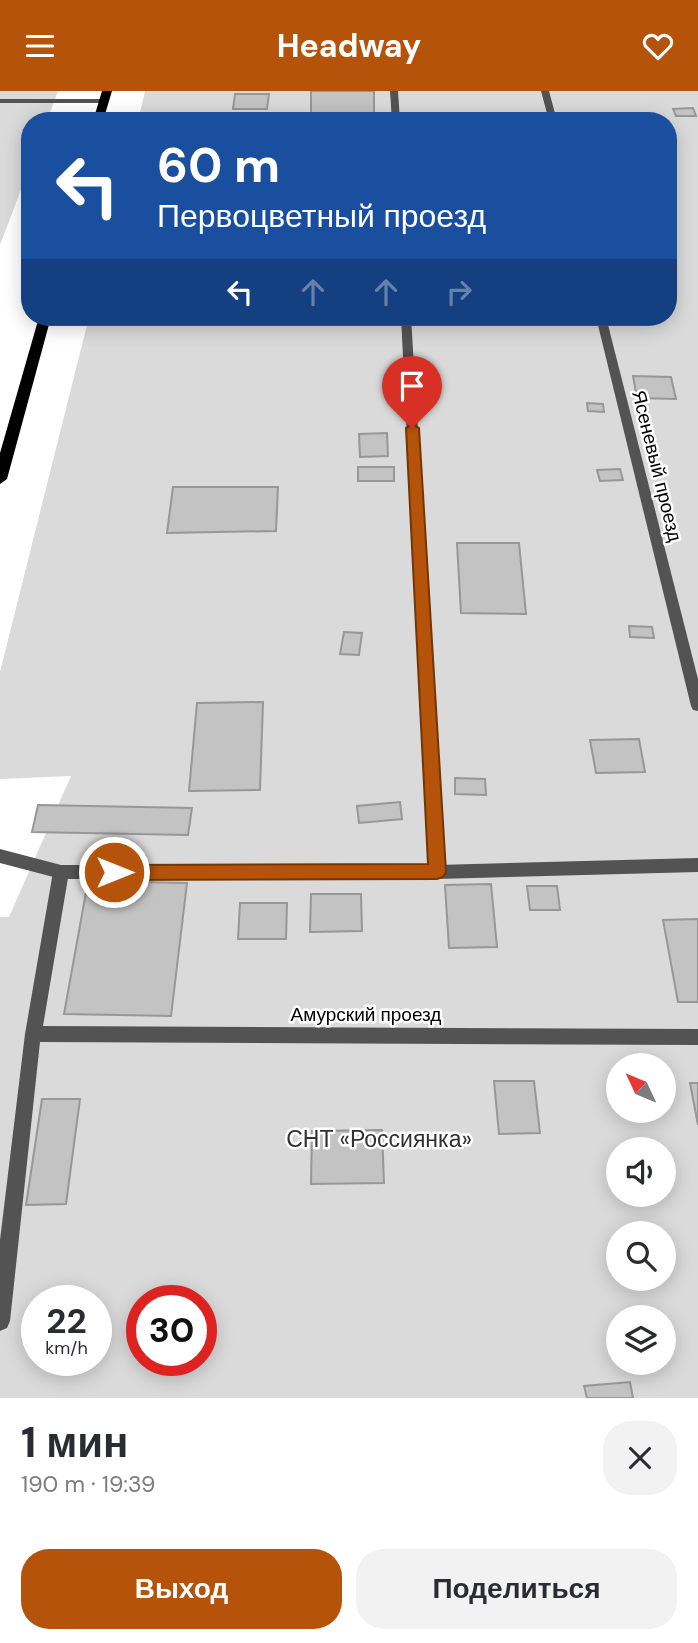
<!DOCTYPE html>
<html lang="ru">
<head>
<meta charset="utf-8">
<style>
  :root { --surface:#fff; --page:#f2f2f3; --text:#2b2b33; --muted:#7c7c81; --accent:#b45309 }
  body { margin:0; font-family:"DM Sans",sans-serif; background:var(--page); color:var(--text); height:100vh; display:flex; flex-direction:column; font-size:26px; white-space:nowrap }
  * { box-sizing:border-box; margin:0 }
  p { font-size:23px; color:var(--muted) }
  .icon { flex:none; width:38px; height:38px; fill:none; stroke:currentColor; stroke-width:2; stroke-linecap:round; stroke-linejoin:round }
  .map { position:relative; height:1307px; overflow:hidden }
  .details { display:flex; flex-direction:column; background:var(--surface); flex:1 }
  .details>* { flex:none }
  .hud { position:absolute; left:21px; top:21px; width:656px; height:214px; border-radius:28px; box-shadow:0 4px 18px #0003; background:#1a4fa0; color:#fff; overflow:hidden }
  .needle { width:46px; rotate:314deg }
  .controls { position:absolute; left:606px; top:962px; display:grid; gap:14px }
  .controls a { display:grid; place-items:center; width:70px; height:70px; border-radius:50%; background:var(--surface); box-shadow:0 4px 18px #0003; font-size:35px }
  .speed { position:absolute; left:21px; top:1194px; display:flex; gap:14px; font-size:35px; font-weight:700; text-align:center }
  .speed>* { display:grid; place-content:center; width:91px; height:91px; border-radius:50%; background:var(--surface); box-shadow:0 4px 18px #0003; line-height:1 }
  .speed small { font-size:18px; font-weight:400 }
  .speed .limit { border:10px solid #d22; background:#fff; color:#111 }
  .pin { position:absolute; display:grid; place-items:center; width:60px; height:60px; color:#fff; margin:-72px -30px; border-radius:50% 50% 50% 0; rotate:-45deg; box-shadow:0 0 7px #0007 }
  .pin .icon { rotate:45deg }
  .me { position:absolute; width:77px; margin:-38px; rotate:90deg; stroke-linejoin:round; filter:drop-shadow(0 0 5px #0008) }
  .turn { display:flex; align-items:center; gap:24px; height:147px; padding:0 21px; font-size:32px }
  .turn .icon { width:91px; height:91px; stroke-width:2.5 }
  .turn b { display:block; font-size:49px; line-height:60px }
  .lanes { display:flex; align-items:center; height:66px; padding:0 21px; background:#0003; justify-content:center; gap:35px; direction:ltr }
  .lanes .off { opacity:.35 }
  .round { display:grid; place-items:center; flex:none; width:74px; height:74px; border-radius:28px; background:var(--page) }
  .summary { display:flex; align-items:center; justify-content:space-between; height:119px; padding:0 21px }
  h1 { font-size:42px; font-weight:700; line-height:52px }
  .primary-button { display:flex; gap:14px; margin-top:auto; padding:14px 21px }
  .primary-button a { flex:1; height:80px; border-radius:28px; background:var(--accent); color:#fff; font-size:28px; font-weight:700; line-height:80px; text-align:center }
  .primary-button a+a { background:var(--page); color:var(--text) }
  header { display:flex; justify-content:space-between; align-items:center; height:91px; padding:0 21px; background:var(--accent); color:#fff; font-size:32px; font-weight:700 }
  .map>svg:first-child { display:block }
  .green { fill:#dadada; fill-rule:evenodd }
  .building { fill:#c3c3c3; stroke:#979797; stroke-width:2 }
  .lines { fill:none; stroke-linecap:round; stroke-linejoin:round }
  .lane { fill:#535353; fill-rule:evenodd }
  .street { fill:#535353; fill-rule:evenodd }
  .primary { fill:#000; fill-rule:evenodd }
  .route { fill:#b45309; stroke:#753606; stroke-width:2 }
  .labels { text-anchor:middle; dominant-baseline:central; stroke-width:5; stroke-linejoin:round; paint-order:stroke }
  .street-label { font-size:19px; fill:#000; stroke:#fff }
  .near-park-label { font-size:23px; fill:#313131; stroke:#fff }
</style>
</head>
<body>
<header><svg class="icon" aria-label="menu" viewBox="0 0 24 24"><path d="M4 6h16M4 12h16M4 18h16"/></svg>Headway<svg class="icon" aria-label="heart" viewBox="0 0 24 24"><path d="M12 20l-8-8c-3-5 5-10 8-4 3-6 11-1 8 4z"/></svg></header>
<div class="map">
<svg width="698" height="1307" viewBox="0 0 698 1307">
  <rect width="100%" height="100%" fill="#fff"/>
  <!-- green -->
  <g class="green">
    <polygon points="0,0 58,0 47,30 30,30 30,75 0,154"/>
    <path d="M145,0h553v1307h-698v-481h9l62,-141 -71,3v-107l89,-355h579v-196h-530zM618,975h45v45h-45zM618,1059h45v45h-45zM618,1143h45v45h-45zM37,1209h59v60h-59zM142,1209h59v60h-59zM618,1227h45v45h-45z"/>
  </g>
  <!-- building -->
  <g class="building">
    <polygon points="311,0 374,0 374,25 311,26"/>
    <polygon points="235,3 269,3 267,18 233,18"/>
    <polygon points="693,17 696,25 676,25 673,18"/>
    <polygon points="633,285 671,286 676,308 637,307"/>
    <polygon points="587,312 603,313 604,321 588,320"/>
    <polygon points="387,342 388,365 360,366 359,343"/>
    <rect x="358" y="376" width="36" height="14"/>
    <polygon points="620,378 623,389 600,390 597,379"/>
    <polygon points="173,396 278,396 276,440 167,442"/>
    <polygon points="457,452 519,452 526,523 461,522"/>
    <polygon points="629,535 652,536 654,547 630,546"/>
    <polygon points="344,541 362,542 359,564 340,563"/>
    <polygon points="263,611 260,699 189,700 197,612"/>
    <polygon points="639,648 645,681 596,682 590,649"/>
    <polygon points="455,687 485,688 486,704 455,703"/>
    <polygon points="400,711 402,728 359,732 357,715"/>
    <polygon points="38,714 192,717 188,744 32,741"/>
    <polygon points="88,790 187,792 171,925 64,923"/>
    <polygon points="491,793 497,856 449,857 445,794"/>
    <polygon points="527,795 557,795 560,819 530,819"/>
    <polygon points="311,803 361,803 362,840 310,841"/>
    <polygon points="240,812 287,812 286,848 238,848"/>
    <polygon points="698,828 698,911 678,911 663,829"/>
    <polygon points="494,990 534,990 540,1042 499,1043"/>
    <polygon points="690,992 698,992 698,1034"/>
    <polygon points="42,1008 80,1008 66,1113 26,1114"/>
    <polygon points="382,1039 384,1092 311,1093 312,1040"/>
    <polygon points="630,1291 633,1307 587,1307 584,1295"/>
  </g>
  <g class="lines">
    <!-- lane -->
    <g class="lane">
      <polygon points="390,0 398,0 400,30 392,30"/>
      <polygon points="541,0 549,0 557,30 549,30"/>
      <polygon points="0,8 104,8 108,10 104,12 0,12"/>
      <polygon points="401,226 411,226 445,781 442,786 437,788 432,786 429,781"/>
      <polygon points="596,226 606,226 698,588 698,620 693,619 691,615"/>
      <polygon points="61,774 66,776 69,781 43,935 698,938 698,954 40,951 10,1230 7,1237 0,1240 0,1149 25,943 53,781 56,776"/>
    </g>
    <!-- street -->
    <polygon class="street" points="0,758 61,774 437,774 698,767 698,781 437,788 61,788 0,772"/>
    <!-- primary -->
    <g class="primary">
      <polygon points="102,0 112,0 103,30 93,30"/>
      <polygon points="39,226 51,226 7,388 0,393 0,362"/>
    </g>
  </g>
  <!-- route -->
  <polygon class="route" points="412,333 419,337 446,781 443,786 437,788 114,789 108,787 106,781 108,776 114,774 428,773 406,337"/>
  <g class="labels">
    <!-- street labels -->
    <g class="street-label">
      <text transform="translate(657 375) rotate(76)">Ясеневый проезд</text>
      <text x="366" y="923">Амурский проезд</text>
    </g>
    <!-- near-park labels -->
    <g class="near-park-label">
      <text x="379" y="1048">СНТ «Россиянка»</text>
    </g>
  </g>
</svg>
<div class="controls">
<a><svg class="needle" viewBox="-14 -14 28 28"><path d="M0-13l5 13h-10z" fill="#e53935"/><path d="M0 13l5-13h-10z" fill="#7c7c81"/></svg></a>
<a><svg class="icon" aria-label="sound" viewBox="0 0 24 24"><path d="M4 9h4l5-4v14l-5-4H4zM17 9q2 3 0 6"/></svg></a>
<a><svg class="icon" aria-label="search" viewBox="0 0 24 24"><circle cx="10" cy="10" r="6"/><path d="M15 15l6 6"/></svg></a>
<a><svg class="icon" aria-label="layers" viewBox="0 0 24 24"><path d="M12 4l9 5-9 5-9-5zM3 14l9 5 9-5"/></svg></a>
</div>
<div class="speed"><div>22<small>km/h</small></div><div class="limit">30</div></div>
<div class="pin" style="left:412px;top:337px;background:#d93025"><svg class="icon" aria-label="arrive" viewBox="0 0 24 24"><path d="M6 21V4h12l-3 4 3 4H6"/></svg></div>
<svg class="me" style="left:114px;top:781px" viewBox="-20 -20 40 40"><circle r="17" fill="#b45309" stroke="#fff" stroke-width="3"/><path d="M0-11L8 9 0 5-8 9z" fill="#fff"/></svg>
<div class="hud">
<div class="turn"><svg class="icon" aria-label="left" viewBox="0 0 24 24"><path d="M17 20v-9H6M10 6l-5 5 5 5"/></svg><div><b>60 m</b>Первоцветный проезд</div></div>
<div class="lanes"><svg class="icon" aria-label="left" viewBox="0 0 24 24"><path d="M17 20v-9H6M10 6l-5 5 5 5"/></svg><svg class="icon off" aria-label="ahead" viewBox="0 0 24 24"><path d="M12 20V5M6 11l6-6 6 6"/></svg><svg class="icon off" aria-label="ahead" viewBox="0 0 24 24"><path d="M12 20V5M6 11l6-6 6 6"/></svg><svg class="icon off" aria-label="right" viewBox="0 0 24 24"><path d="M7 20v-9h11M14 6l5 5-5 5"/></svg></div>
</div>
</div>
<section class="details">
<div class="summary"><div><h1>1 мин</h1><p>190 m · 19:39</p></div><a class="round"><svg class="icon" aria-label="close" viewBox="0 0 24 24"><path d="M6 6l12 12M18 6L6 18"/></svg></a></div>
<div class="primary-button"><a>Выход</a><a>Поделиться</a></div>
</section>
</body>
</html>
